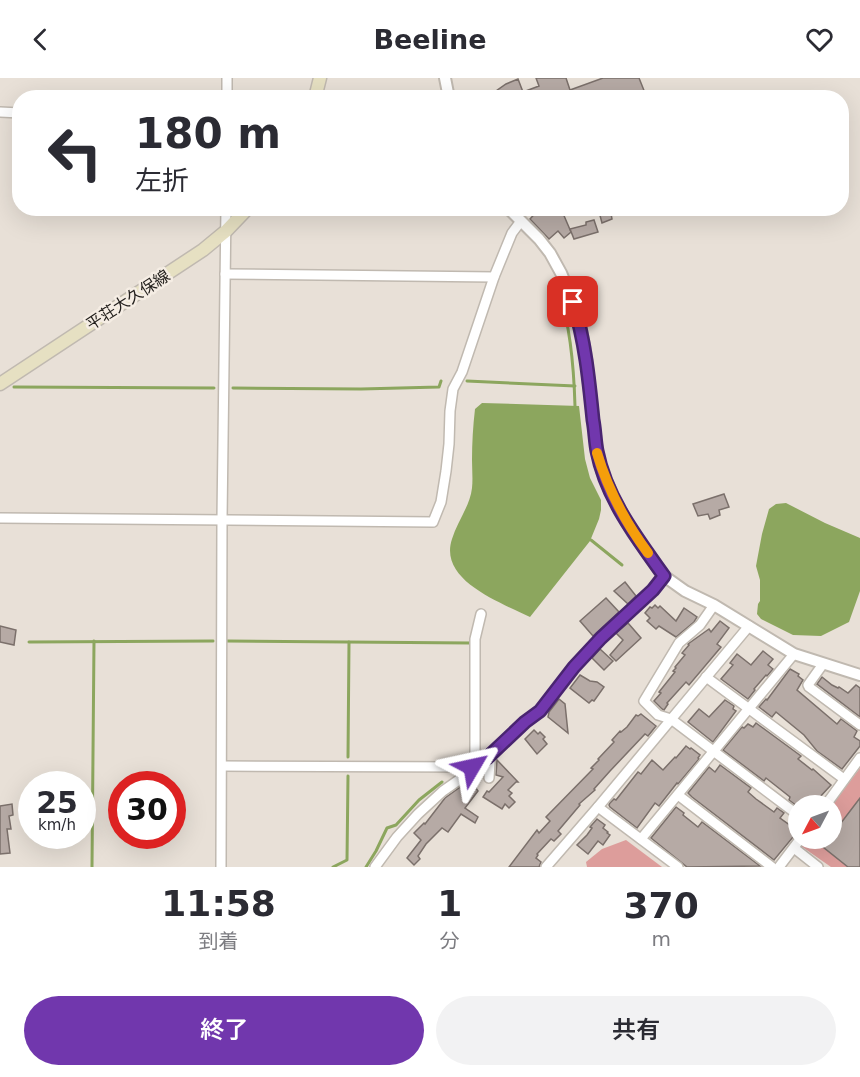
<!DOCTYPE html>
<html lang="ja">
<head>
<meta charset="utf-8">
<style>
  :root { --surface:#fff; --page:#f2f2f3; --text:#2b2b33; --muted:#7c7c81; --accent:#7137ad }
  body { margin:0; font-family:"DejaVu Sans","Noto Sans JP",sans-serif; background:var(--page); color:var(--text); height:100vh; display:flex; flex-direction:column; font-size:22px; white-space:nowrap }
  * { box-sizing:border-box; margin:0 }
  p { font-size:20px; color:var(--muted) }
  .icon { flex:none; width:33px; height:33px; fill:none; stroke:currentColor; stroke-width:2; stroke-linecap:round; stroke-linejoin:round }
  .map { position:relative; height:789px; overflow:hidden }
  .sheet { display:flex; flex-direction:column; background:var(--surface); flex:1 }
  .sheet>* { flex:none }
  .banner { position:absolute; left:12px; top:12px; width:837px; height:126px; border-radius:24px; box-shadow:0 6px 24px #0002; background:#fff; color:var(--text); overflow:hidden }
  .needle { width:39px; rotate:229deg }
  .tools { position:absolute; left:788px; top:717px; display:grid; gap:12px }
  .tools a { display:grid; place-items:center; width:54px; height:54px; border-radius:50%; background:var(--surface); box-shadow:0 6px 24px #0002; font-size:30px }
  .speed { position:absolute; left:18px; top:693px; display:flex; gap:12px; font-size:30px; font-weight:700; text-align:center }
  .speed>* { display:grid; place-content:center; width:78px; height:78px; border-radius:50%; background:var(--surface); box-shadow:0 6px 24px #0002; line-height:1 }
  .speed small { font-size:15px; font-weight:400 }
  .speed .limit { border:9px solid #d22; background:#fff; color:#111 }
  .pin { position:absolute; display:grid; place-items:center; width:51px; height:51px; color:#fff; margin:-26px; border-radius:12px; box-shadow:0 3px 9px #0006 }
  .me { position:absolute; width:66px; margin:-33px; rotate:54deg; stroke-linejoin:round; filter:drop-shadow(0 0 4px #0008) }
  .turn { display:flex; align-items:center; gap:21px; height:126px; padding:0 24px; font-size:27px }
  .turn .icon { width:78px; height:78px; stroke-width:2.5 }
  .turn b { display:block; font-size:42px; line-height:51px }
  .eta { display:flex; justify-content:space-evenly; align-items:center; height:102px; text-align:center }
  .eta b { font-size:36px; font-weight:600; line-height:42px }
  .primary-button { display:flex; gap:12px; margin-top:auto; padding:12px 24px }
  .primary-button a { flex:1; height:69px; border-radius:36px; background:var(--accent); color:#fff; font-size:24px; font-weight:600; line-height:69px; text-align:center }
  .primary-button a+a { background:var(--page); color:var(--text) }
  header { display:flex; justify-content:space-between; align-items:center; height:78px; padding:0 24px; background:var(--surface); font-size:27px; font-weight:600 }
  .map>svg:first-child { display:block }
  .green { fill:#dd9d9b }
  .water { fill:#8ca65e }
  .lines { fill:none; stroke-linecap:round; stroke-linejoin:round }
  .stream { stroke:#8ca65e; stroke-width:3 }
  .building { fill:#b6aaa5; stroke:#7b706b; stroke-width:1.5 }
  .minor-casing { stroke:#c0b9b0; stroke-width:12 }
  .tertiary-casing { stroke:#c0b9b0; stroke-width:14 }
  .secondary-casing { stroke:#c0b9b0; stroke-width:15 }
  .minor { stroke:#fff; stroke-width:9 }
  .tertiary { stroke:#fff; stroke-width:10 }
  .secondary { stroke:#e6e0c2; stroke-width:12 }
  .route-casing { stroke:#492470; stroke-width:15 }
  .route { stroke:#7137ad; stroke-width:10 }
  .slow { stroke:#f59e0b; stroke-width:10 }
  .labels { text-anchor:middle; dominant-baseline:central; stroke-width:5; stroke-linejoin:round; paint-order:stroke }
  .street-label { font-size:16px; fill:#23201d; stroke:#f5ede4 }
</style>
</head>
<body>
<header><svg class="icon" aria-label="back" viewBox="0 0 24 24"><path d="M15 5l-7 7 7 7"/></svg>Beeline<svg class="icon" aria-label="heart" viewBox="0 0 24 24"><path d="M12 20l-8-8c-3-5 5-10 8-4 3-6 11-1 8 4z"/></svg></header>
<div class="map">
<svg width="860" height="789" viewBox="0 0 860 789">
  <rect width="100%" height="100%" fill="#e8e0d7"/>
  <!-- green -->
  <g class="green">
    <polygon points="860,690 860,789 831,789 801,768 806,761 831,760 831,728"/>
    <polygon points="626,762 662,789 587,789 586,784 602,771"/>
  </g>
  <!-- water -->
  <g class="water">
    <path d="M482,325l97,3 6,53 5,19 11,22v10l-2,9 -9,22 -60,76c-28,-14 -92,-36 -78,-78 5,-17 18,-33 20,-51 1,-9 0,-19 0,-28 0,-17 1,-34 3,-51z"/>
    <polygon points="786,425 825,445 860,460 860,513 849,544 821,558 793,557 761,541 757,536 758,526 760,523 760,502 756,488 762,456 769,431 776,426"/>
  </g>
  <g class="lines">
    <!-- stream -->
    <g class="stream">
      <path d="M560,218c11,33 14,76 15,110"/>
      <polyline points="467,303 575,308"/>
      <polyline points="14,309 214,310"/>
      <polyline points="233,310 361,311 439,309 441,303"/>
      <polyline points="591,462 622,487"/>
      <polyline points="227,563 470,565"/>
      <polyline points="29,564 213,563"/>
      <polyline points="348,679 349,564"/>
      <polyline points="92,789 94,563"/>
      <polyline points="333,789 347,782 348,698"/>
      <polyline points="366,789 376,773 387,750 396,747 419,722 442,704"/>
    </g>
  </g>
  <!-- building -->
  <g class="building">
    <polygon points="536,0 566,0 570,12 603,0 639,0 647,20 502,20 502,17 496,13 506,6 518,1 523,14 539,8"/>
    <polygon points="540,130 555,130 557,135 562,133 571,154 564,160 558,153 549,161 530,141"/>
    <polygon points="598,130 610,130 612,141 602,145"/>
    <polygon points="594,142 598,154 574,161 570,151 586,147 586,144"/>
    <polygon points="724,416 729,429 719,432 720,437 710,441 708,436 698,438 693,426"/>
    <polygon points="625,504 636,518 628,526 614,513"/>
    <polygon points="606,520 619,534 593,558 580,543"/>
    <polygon points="655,527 658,530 660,528 676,543 684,530 697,539 694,544 676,559 659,548 656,551 647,543 650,540 645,535 650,529 652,530"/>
    <polygon points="720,543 729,550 717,566 721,569 689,607 686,604 667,625 668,626 664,632 662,631 654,623 661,615 659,614 675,594 673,593 676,590 675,589 685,577 682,575 689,567 688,566 709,551 711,554"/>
    <polygon points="628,545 641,560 616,583 610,577 623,562 616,555"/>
    <polygon points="0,548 16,552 14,567 0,564"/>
    <polygon points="600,571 613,583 604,592 592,580"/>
    <polygon points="763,573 773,581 768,587 773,591 767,598 766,597 754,611 755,612 748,621 721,601 733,587 730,585 737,576 751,587"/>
    <polygon points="790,591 799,596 798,598 803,602 797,612 837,646 841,641 857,653 854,659 860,663 860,668 842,691 817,673 804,657 776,634 772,639 759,629 766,621 767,622"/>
    <polygon points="580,597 590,603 597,604 604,609 594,623 592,622 589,625 570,610"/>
    <polygon points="822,599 832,607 838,610 839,609 848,615 856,607 860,610 860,639 817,606"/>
    <polygon points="559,621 565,626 568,655 548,639 549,634"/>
    <polygon points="725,622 734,628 733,631 736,633 713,664 688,644 699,631 709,639"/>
    <polygon points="641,636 656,648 648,658 645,656 610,693 594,711 595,712 579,726 580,727 558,753 561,756 554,763 551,761 537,776 538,777 536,780 541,784 539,789 509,789 537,752 539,755 550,743 546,739 593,691 591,690 599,682 598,681 614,664 612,662 620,653 621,654 627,649 636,637 638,638"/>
    <polygon points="756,645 801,678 798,681 812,692 813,691 831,707 819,720 820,721 815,728 797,728 789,722 790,719 766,700 764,703 723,672 742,649 744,650 748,646 753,649"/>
    <polygon points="534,652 538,656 540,654 545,659 543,661 547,666 537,676 525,661"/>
    <polygon points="686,668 690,671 691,670 700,677 698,680 699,681 678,706 677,705 659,728 655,725 637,750 610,729 609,727 610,725 614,721 616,722 638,694 641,696 652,682 663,692 675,679 676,680"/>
    <polygon points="497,682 518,704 516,704 508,712 512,715 509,718 515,724 509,730 505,726 502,731 483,719 487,713 489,714 503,699 496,697"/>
    <polygon points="720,687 751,710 748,714 756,721 774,734 777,730 784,735 780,740 798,753 774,782 692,719 688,715 709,689 715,694"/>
    <polygon points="470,702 478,713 465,730 478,739 475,745 461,736 448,754 442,750 426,766 418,778 420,781 414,787 407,780 421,762 414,755 424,745 425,746 445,720"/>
    <polygon points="860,720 860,789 848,789 823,769 829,760 831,760 831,758"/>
    <polygon points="12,726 13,737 9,738 11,751 7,751 10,775 0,776 0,728"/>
    <polygon points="676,729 684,735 683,737 698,749 702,744 760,788 687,789 651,760"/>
    <polygon points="597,741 605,747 603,750 608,754 607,755 610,757 603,767 598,763 588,776 577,767 587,757 592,750 590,749"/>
  </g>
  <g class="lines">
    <defs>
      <g id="minor">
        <polyline points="227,20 227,0"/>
        <polyline points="0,34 20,35"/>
        <polyline points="225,196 494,199"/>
        <polyline points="0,440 433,444 441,424 446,393 449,366 450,333 453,311 462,294 494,199 512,155 521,143"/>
        <polyline points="714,527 700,547 679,565 644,623 658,637 671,641 798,737"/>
        <polyline points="823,586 808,607 809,609 860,647"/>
        <polyline points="706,599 844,701"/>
        <polyline points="487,680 490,684 489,700"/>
        <polyline points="222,688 472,689 475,678 475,561 481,536"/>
        <polyline points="678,717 772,789"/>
        <polyline points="825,728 860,680"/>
        <polyline points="598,729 678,789"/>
        <polyline points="641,761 794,576"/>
        <polyline points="794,770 818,789"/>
        <polyline points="221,789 222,441 226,130"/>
        <polyline points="375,789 397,759 418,736 443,713 466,697 472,689 487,680 525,644 540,632 574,589 601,560 653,512 664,498"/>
        <polyline points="546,789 598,729 749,548"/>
        <polyline points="779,789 801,760"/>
      </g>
      <g id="tertiary">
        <polyline points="445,0 449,20"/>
        <polyline points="508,130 539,161 550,175 561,195 573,224 579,242 585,272 597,374 602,393 614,421 633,455 664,498 685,513 714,527 794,576 860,597"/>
      </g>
      <g id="secondary">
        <polyline points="315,20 320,0"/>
        <polyline points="0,306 203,172 226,153 248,130"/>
      </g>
    </defs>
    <!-- minor casing -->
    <use href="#minor" class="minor-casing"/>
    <!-- tertiary casing -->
    <use href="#tertiary" class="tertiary-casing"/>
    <!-- secondary casing -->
    <use href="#secondary" class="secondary-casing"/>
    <!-- minor -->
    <use href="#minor" class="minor"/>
    <!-- tertiary -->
    <use href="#tertiary" class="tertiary"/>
    <!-- secondary -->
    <use href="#secondary" class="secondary"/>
  </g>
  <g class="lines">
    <defs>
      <path id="route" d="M472,689l15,-9 38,-36 15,-11 34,-44 27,-29 52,-48 11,-14c-27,-38 -58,-78 -67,-125 -2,-10 -2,-21 -4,-31 -4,-40 -8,-80 -20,-118"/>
    </defs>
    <!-- route casing -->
    <use href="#route" class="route-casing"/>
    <!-- route -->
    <use href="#route" class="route"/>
    <!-- slow -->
    <path class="slow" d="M597,375c11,37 28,69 51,100"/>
  </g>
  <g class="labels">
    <!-- street labels -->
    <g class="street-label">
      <text transform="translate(128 222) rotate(-33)">平荘大久保線</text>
    </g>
  </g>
</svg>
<div class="tools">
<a><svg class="needle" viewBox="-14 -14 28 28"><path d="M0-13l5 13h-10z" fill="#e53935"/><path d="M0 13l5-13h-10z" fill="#7c7c81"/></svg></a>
</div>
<div class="speed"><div>25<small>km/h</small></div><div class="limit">30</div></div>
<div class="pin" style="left:573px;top:224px;background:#d93025"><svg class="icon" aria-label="arrive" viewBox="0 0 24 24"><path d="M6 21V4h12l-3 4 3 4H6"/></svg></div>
<svg class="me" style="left:472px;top:689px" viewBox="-20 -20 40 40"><path d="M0-17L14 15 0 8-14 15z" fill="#7137ad" stroke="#fff" stroke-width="4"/></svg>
<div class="banner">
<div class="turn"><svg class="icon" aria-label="left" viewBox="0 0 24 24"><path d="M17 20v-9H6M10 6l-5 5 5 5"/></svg><div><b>180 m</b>左折</div></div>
</div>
</div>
<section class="sheet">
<div class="eta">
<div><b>11:58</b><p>到着</p></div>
<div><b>1</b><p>分</p></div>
<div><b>370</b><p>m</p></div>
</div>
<div class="primary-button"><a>終了</a><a>共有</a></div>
</section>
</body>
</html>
